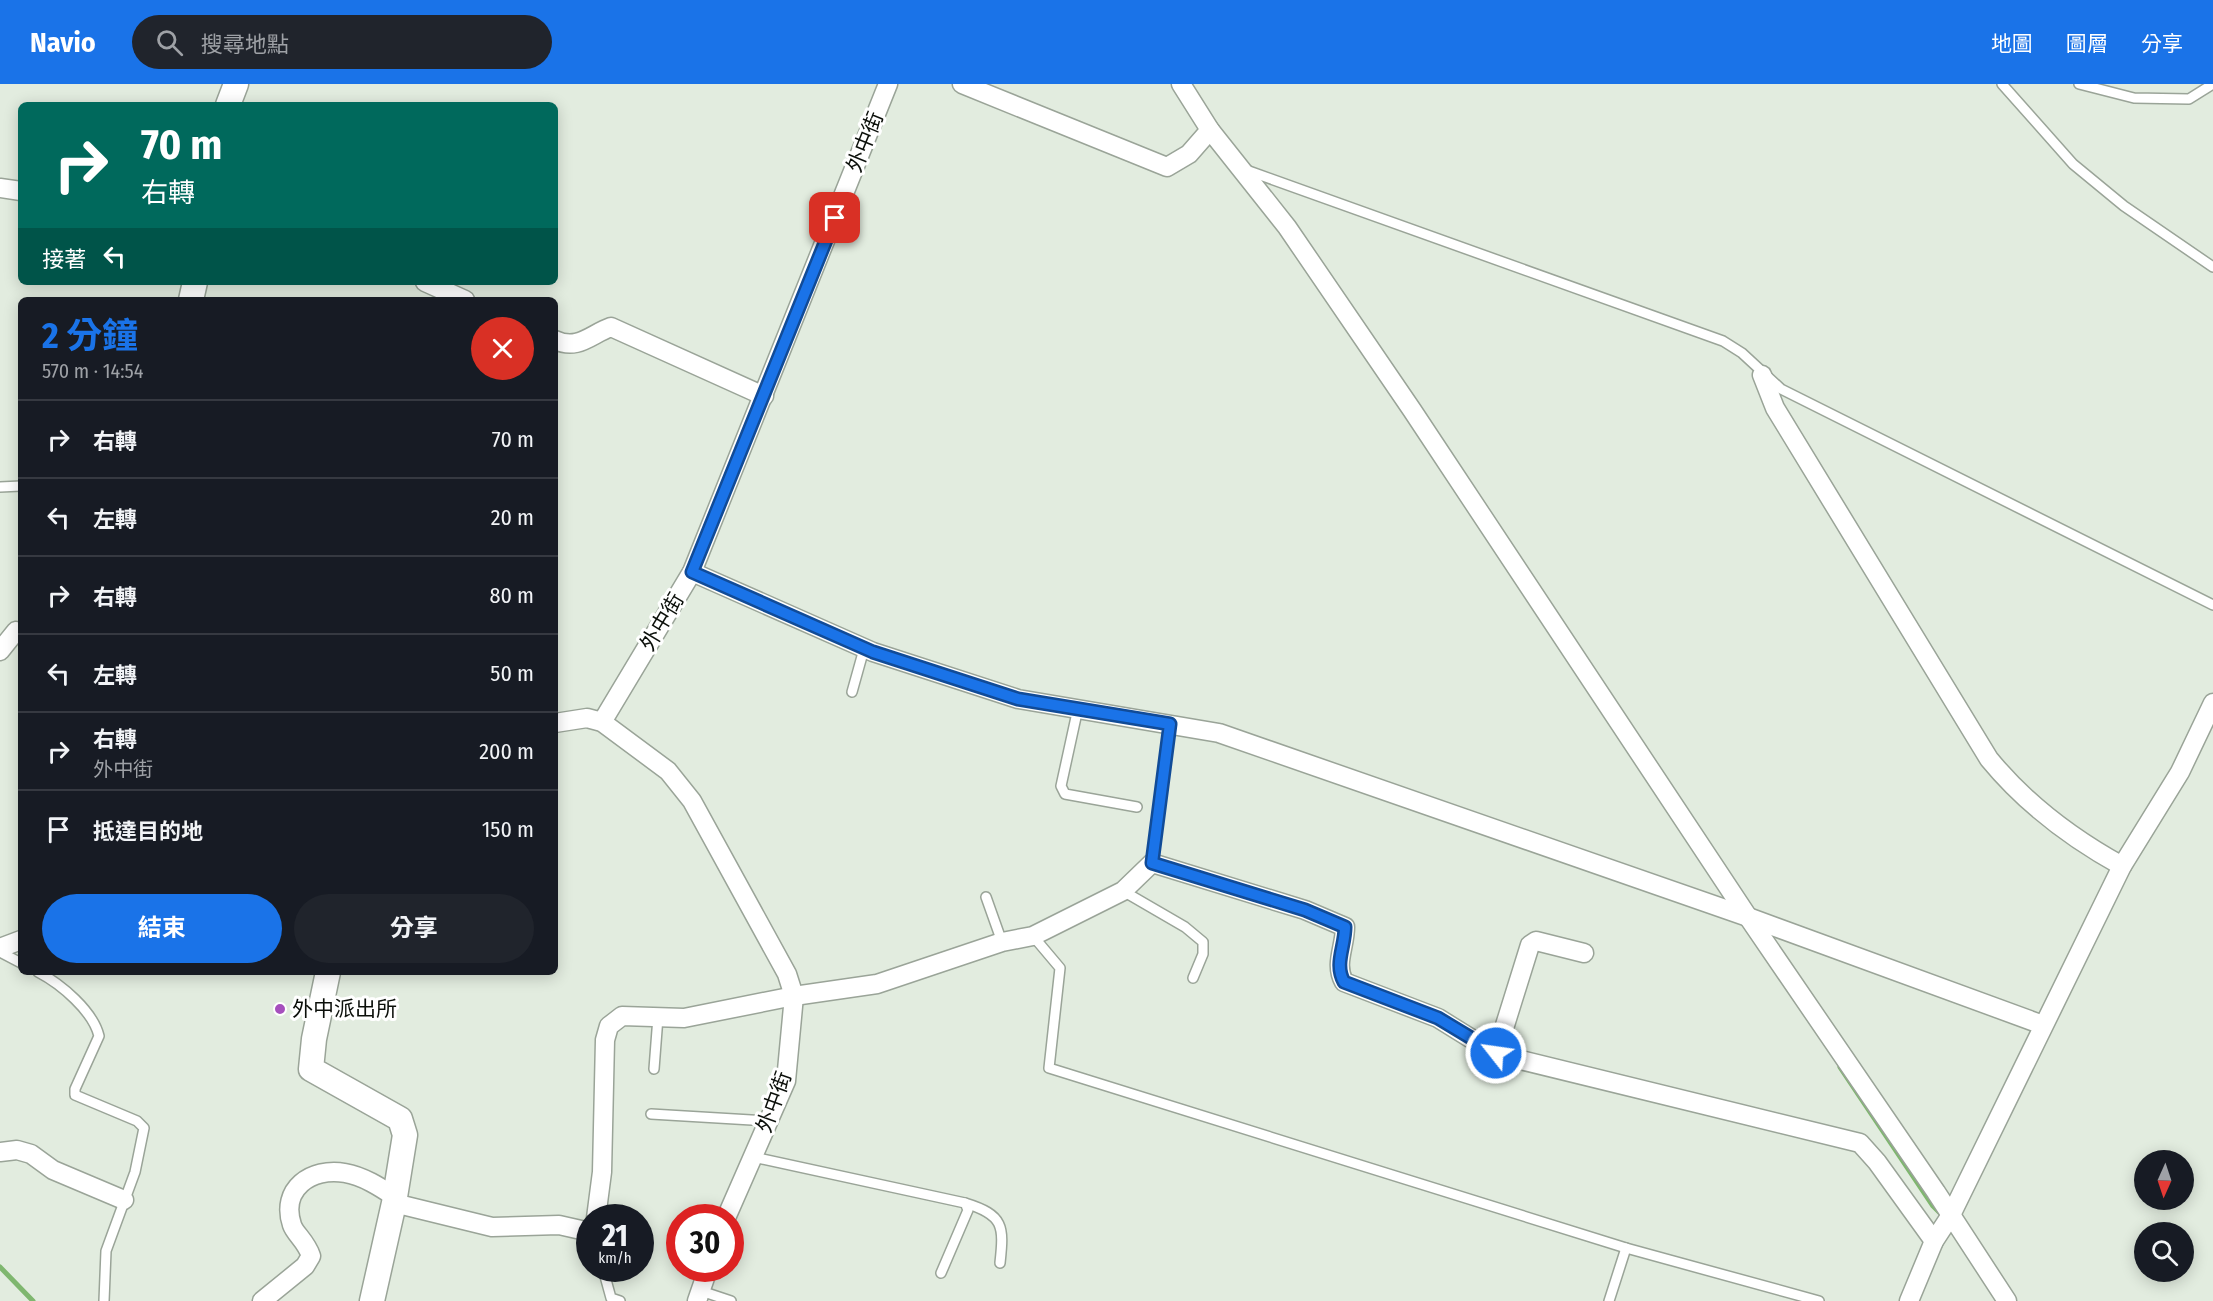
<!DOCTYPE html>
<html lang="zh-TW">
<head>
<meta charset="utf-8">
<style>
  :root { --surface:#171b24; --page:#20242c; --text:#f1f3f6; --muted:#9ea1a6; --line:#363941; --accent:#1a73e8 }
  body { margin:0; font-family:"Fira Sans Condensed","Noto Sans TC",sans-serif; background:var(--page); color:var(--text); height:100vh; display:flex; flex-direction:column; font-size:22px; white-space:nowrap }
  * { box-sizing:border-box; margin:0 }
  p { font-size:20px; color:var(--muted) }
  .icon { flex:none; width:33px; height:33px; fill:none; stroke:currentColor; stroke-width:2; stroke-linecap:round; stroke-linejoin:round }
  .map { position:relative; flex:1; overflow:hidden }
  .details { position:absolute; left:18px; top:213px; width:540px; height:678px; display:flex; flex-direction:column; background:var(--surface); border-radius:9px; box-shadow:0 3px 15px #0003 }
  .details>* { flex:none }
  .guide { position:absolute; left:18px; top:18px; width:540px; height:183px; border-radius:9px; box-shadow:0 3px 15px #0003; background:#00695c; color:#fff; overflow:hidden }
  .needle { width:39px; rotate:183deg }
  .buttons { position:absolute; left:2134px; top:1066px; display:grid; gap:12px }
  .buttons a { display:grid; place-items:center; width:60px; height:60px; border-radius:50%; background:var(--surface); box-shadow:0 3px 15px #0003; font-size:30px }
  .speed { position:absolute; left:576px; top:1120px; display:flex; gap:12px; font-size:30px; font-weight:700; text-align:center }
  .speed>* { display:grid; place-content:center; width:78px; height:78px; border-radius:50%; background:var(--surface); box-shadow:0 3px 15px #0003; line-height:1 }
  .speed small { font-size:15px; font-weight:400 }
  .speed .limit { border:9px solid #d22; background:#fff; color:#111 }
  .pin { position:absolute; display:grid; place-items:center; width:51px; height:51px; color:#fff; margin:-26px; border-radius:12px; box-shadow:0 3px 9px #0006 }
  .me { position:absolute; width:66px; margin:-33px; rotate:300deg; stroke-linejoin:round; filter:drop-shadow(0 0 4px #0008) }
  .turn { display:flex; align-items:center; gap:21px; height:126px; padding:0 24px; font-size:27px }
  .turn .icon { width:78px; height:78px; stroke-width:2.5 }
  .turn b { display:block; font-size:42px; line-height:51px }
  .then { display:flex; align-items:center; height:57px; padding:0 24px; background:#0003; gap:12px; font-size:22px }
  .round { display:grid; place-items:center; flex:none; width:63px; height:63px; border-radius:32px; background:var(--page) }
  .headline { display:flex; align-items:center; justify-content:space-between; height:102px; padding:0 24px }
  h1 { font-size:36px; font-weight:700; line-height:45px; color:var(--accent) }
  .primary-button { display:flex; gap:12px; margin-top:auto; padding:12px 24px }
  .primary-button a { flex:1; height:69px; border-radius:36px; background:var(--accent); color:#fff; font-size:24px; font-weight:700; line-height:69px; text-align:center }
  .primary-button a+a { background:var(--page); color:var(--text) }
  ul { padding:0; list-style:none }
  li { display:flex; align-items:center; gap:18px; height:78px; padding:0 24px; border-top:2px solid var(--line) }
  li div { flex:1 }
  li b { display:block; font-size:22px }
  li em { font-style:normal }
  header { display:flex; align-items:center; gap:36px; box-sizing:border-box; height:84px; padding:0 30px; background:var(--accent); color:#fff }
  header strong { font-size:28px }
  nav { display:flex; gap:33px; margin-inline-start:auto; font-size:21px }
  .search { width:420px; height:54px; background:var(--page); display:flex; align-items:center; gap:15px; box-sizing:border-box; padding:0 21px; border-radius:33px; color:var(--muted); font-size:22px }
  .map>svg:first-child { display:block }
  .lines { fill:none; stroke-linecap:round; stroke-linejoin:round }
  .stream { stroke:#7fb76f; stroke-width:5 }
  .service-casing { stroke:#9aa498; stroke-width:12 }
  .minor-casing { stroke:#9aa498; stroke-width:21 }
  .tertiary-casing { stroke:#9aa498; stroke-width:27 }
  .service { stroke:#fff; stroke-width:9 }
  .minor { stroke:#fff; stroke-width:18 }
  .tertiary { stroke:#fff; stroke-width:24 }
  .route-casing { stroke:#114b97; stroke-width:15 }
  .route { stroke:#1a73e8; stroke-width:10 }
  .poi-dot { fill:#a64fbd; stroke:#fff; stroke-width:2 }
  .labels { text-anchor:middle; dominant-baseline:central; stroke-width:6; stroke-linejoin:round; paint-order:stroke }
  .street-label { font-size:21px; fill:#0b0f0a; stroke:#fff }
  .poi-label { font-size:21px; fill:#0b0f0a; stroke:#fff; text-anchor:start }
</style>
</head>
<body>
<header>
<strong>Navio</strong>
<div class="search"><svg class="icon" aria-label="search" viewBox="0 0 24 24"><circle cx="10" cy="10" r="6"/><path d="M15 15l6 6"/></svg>搜尋地點</div>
<nav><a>地圖</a><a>圖層</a><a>分享</a></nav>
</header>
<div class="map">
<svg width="2213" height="1217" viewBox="0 0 2213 1217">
  <rect width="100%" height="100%" fill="#e2ecdf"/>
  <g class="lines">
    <!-- stream -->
    <g class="stream">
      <polyline points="1840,983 1933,1122 1942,1131"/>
      <polyline points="0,1183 33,1217"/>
    </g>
    <defs>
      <g id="service">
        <polyline points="2002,0 2073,80 2124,122 2213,183"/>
        <polyline points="2079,0 2134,14 2189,15 2213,0"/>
        <polyline points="1246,86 1723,257 1742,269 1781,305 2213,521"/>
        <polyline points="0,403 21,402"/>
        <polyline points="852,608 864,565"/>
        <polyline points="1078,624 1061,702 1065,710 1137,723"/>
        <polyline points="1152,779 1170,640"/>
        <polyline points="1123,807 1185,843 1203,858 1203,870 1193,894"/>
        <polyline points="986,813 1002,858"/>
        <polyline points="1033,852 1060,884 1049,984 1626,1164 1819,1217"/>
        <polyline points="0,868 21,879"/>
        <path d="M38,888c23,12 55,39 61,64l-24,53v6l62,26 7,7 -9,44 -29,79 -2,50"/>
        <polyline points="654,985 658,933"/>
        <polyline points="651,1030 768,1037"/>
        <polyline points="753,1073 965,1119 968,1126 941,1189"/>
        <path d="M965,1119c39,12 39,23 35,60"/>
        <polyline points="603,1185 611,1214 620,1217"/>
        <polyline points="701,1207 731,1217"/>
        <polyline points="1609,1217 1626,1164"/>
      </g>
      <g id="minor">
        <polyline points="962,0 1167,83 1189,70 1210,46"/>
        <polyline points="1181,0 1210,46 1287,143 1412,326 1748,833 1936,1108 2007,1217"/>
        <polyline points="0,104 21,107"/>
        <polyline points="425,198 465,216"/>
        <path d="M555,256c23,11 36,-6 56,-13l153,69"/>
        <path d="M1762,291l13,33 214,351c37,45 82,79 133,107"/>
        <polyline points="692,488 873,568 1018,615 1219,649 1748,833 2043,941"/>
        <polyline points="0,567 16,547"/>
        <polyline points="602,638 692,488 888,0"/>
        <polyline points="555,639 587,634 602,638 668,687 692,717 787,890 794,912 786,997 726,1134"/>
        <polyline points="0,864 21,856"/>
        <polyline points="1496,970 1530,861 1536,857 1584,869"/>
        <polyline points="0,1068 17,1066 31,1070 53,1086 124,1116"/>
        <polyline points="394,1119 492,1143 559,1141 590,1148"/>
        <path d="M596,1134l6,-46 3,-132 4,-14 13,-10 62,2 110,-22 83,-12 125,-42 31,-6 90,-45 29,-28 153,47 40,17c0,20 -11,37 -1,55l94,36 58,36 364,89 17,19 57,79"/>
        <path d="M262,1217l43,-35 6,-10c-5,-15 -16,-22 -19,-31 -12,-36 19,-58 53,-52 18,3 35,14 50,24"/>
        <polyline points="697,1217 708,1185"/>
        <polyline points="1909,1217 1934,1157 1951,1131 2122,782 2180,688 2213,619"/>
      </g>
      <g id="tertiary">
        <polyline points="228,21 236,0"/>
        <polyline points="191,216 195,198"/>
        <polyline points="328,888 314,955 311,985 400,1035 405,1051 394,1119 372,1217"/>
      </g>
    </defs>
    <!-- service casing -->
    <use href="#service" class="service-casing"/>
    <!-- minor casing -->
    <use href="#minor" class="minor-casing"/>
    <!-- tertiary casing -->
    <use href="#tertiary" class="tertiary-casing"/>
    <!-- service -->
    <use href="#service" class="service"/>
    <!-- minor -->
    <use href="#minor" class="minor"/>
    <!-- tertiary -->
    <use href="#tertiary" class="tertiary"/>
  </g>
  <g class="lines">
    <defs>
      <path id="route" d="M835,134l-143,354 181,80 145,47 152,25 -18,139 153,47 40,17c0,20 -11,37 -1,55l94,36 58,35"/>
    </defs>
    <!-- route casing -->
    <use href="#route" class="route-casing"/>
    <!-- route -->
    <use href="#route" class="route"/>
  </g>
  <!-- markers -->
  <circle class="poi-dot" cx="280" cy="925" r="6"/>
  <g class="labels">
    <!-- street labels -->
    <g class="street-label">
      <text transform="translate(865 58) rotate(-68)">外中街</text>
      <text transform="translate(662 538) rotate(-59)">外中街</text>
      <text transform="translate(774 1018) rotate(-70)">外中街</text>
    </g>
    <!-- poi labels -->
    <g class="poi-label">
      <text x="292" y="925">外中派出所</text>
    </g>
  </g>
</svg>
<div class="buttons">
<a><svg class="needle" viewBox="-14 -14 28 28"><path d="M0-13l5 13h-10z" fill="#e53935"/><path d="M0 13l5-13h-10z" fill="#9ea1a6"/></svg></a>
<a><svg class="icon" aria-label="search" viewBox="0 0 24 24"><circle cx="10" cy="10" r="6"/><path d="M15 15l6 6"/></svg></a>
</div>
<div class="speed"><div>21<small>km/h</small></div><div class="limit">30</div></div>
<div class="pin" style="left:835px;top:134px;background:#d93025"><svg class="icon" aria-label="arrive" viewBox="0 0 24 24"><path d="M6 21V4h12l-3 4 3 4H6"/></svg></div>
<svg class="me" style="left:1496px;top:969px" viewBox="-20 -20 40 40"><circle r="17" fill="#1a73e8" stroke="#fff" stroke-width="3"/><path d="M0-11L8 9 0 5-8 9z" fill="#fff"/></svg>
<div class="guide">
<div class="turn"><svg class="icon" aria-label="right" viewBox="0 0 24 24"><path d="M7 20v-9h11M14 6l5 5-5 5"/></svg><div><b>70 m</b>右轉</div></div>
<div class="then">接著<svg class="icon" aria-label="left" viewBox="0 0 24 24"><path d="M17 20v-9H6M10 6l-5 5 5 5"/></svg></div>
</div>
<section class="details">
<div class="headline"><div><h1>2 分鐘</h1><p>570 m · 14:54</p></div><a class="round" style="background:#d93025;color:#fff"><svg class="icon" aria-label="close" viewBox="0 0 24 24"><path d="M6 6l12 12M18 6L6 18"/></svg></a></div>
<ul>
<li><svg class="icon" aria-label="right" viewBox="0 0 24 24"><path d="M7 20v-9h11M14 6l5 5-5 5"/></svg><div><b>右轉</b></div><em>70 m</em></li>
<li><svg class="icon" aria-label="left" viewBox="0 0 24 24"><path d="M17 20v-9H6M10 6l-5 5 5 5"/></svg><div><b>左轉</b></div><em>20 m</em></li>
<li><svg class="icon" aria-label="right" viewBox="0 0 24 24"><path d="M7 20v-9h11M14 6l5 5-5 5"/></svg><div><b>右轉</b></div><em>80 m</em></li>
<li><svg class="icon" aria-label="left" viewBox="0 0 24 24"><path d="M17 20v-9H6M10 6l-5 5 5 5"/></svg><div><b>左轉</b></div><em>50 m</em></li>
<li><svg class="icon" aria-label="right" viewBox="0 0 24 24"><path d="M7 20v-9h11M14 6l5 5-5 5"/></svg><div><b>右轉</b><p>外中街</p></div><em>200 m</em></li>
<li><svg class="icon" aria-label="arrive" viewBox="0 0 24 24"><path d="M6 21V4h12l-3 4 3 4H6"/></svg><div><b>抵達目的地</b></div><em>150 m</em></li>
</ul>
<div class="primary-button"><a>結束</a><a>分享</a></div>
</section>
</div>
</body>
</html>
